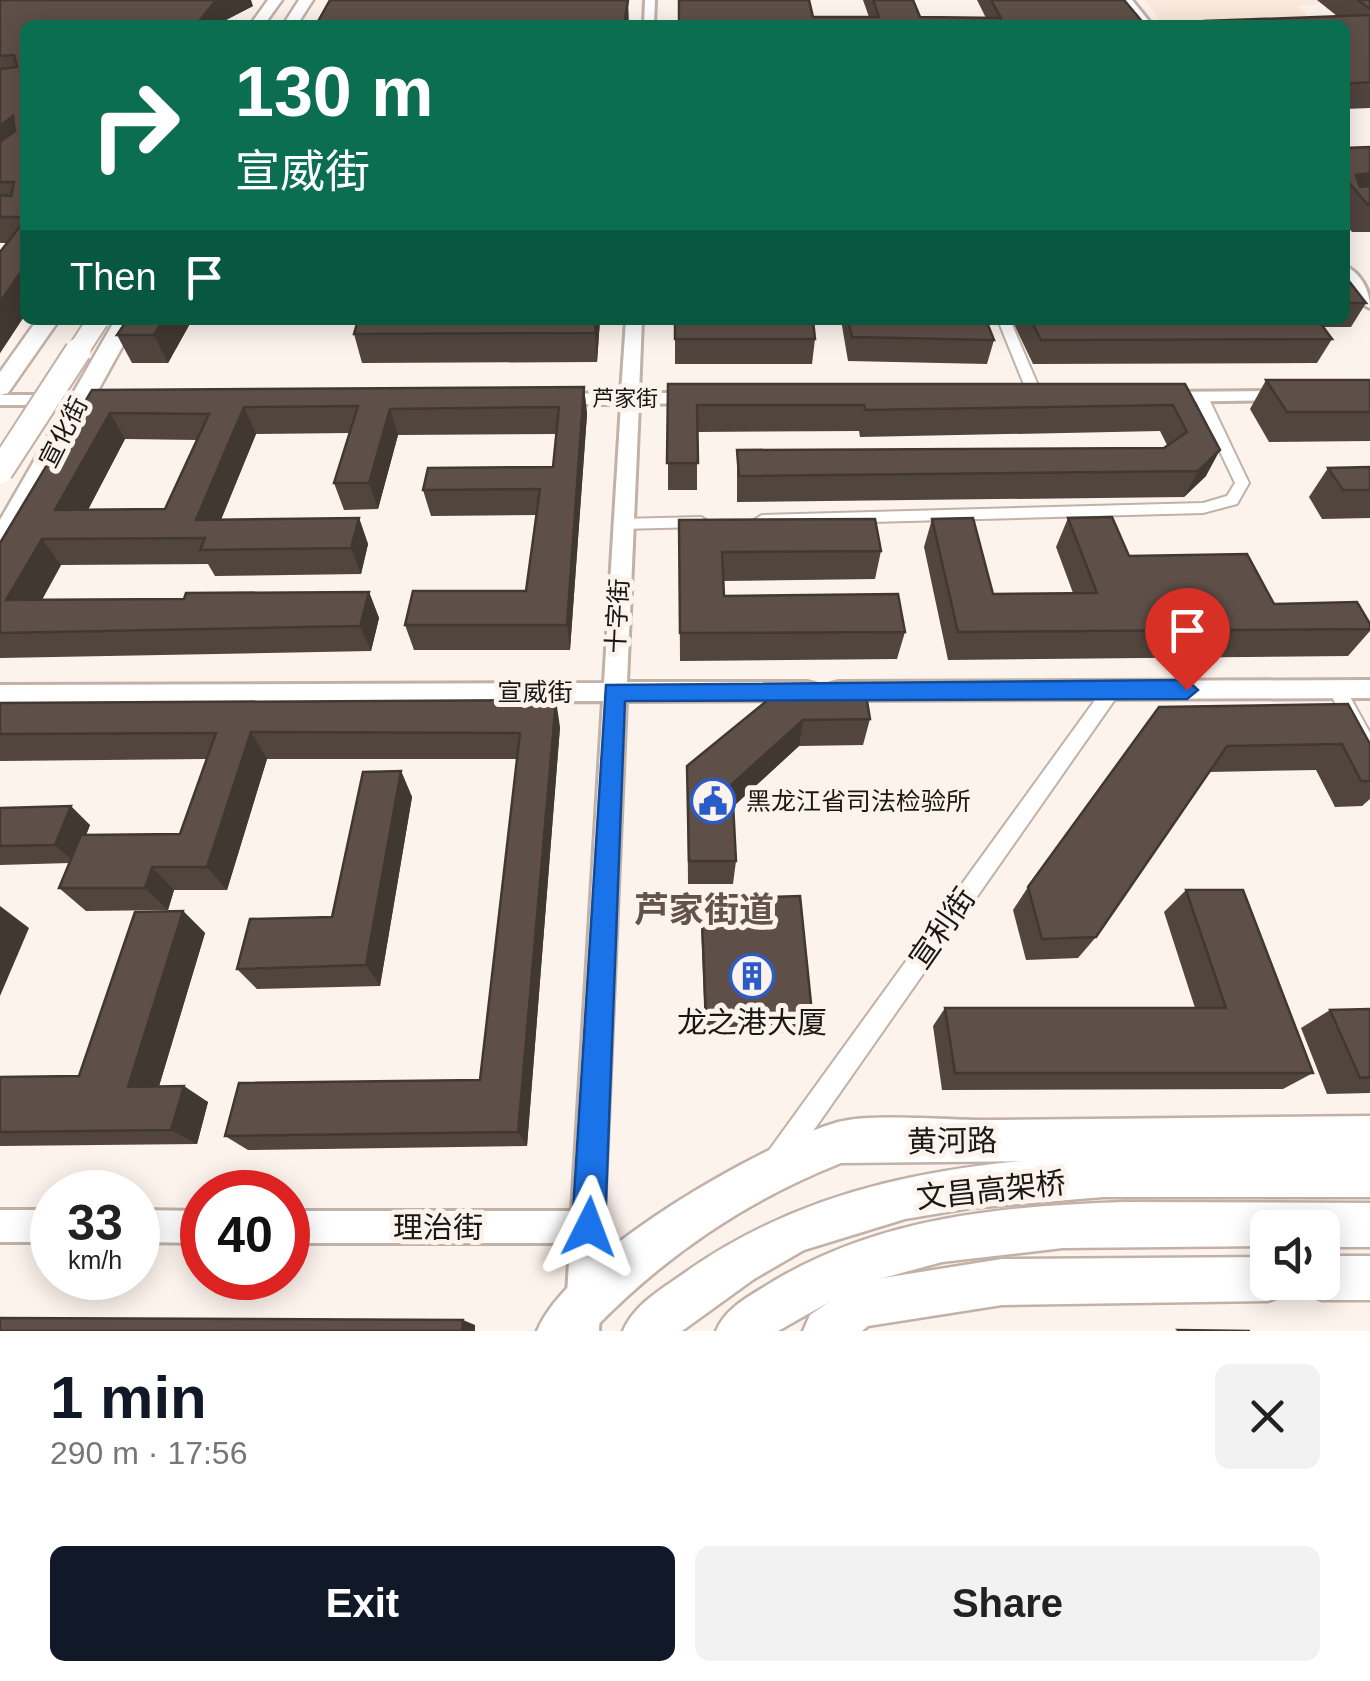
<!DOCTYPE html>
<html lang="en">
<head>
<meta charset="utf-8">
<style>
  :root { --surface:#fff; --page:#f2f2f2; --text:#222; --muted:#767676; --accent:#111827 }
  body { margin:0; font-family:Helvetica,"Noto Sans SC",sans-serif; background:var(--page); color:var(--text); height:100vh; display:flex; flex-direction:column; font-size:38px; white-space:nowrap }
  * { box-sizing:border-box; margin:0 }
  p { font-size:32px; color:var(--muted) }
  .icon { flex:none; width:55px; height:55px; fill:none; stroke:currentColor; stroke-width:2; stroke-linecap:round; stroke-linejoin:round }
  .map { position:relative; height:1331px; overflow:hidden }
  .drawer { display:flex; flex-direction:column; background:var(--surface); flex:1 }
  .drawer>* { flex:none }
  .guide { position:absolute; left:20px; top:20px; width:1330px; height:305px; border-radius:15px; box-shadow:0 5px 25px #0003; background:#0b6e4f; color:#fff; overflow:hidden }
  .tools { position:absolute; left:1250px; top:1210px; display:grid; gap:20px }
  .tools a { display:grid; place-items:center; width:90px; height:90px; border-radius:15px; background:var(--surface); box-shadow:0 5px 25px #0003; font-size:50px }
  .speed { position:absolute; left:30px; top:1170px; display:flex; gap:20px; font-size:50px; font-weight:700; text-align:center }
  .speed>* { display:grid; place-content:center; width:130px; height:130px; border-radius:50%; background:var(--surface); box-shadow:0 5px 25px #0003; line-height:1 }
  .speed small { font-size:25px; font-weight:400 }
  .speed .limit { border:15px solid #d22; background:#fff; color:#111 }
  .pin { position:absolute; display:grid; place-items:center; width:85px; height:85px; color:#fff; margin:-102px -42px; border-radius:50% 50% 50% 0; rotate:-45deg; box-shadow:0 0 10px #0007 }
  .pin .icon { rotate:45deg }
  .me { position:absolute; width:110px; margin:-55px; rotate:3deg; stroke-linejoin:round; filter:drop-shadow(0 0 8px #0008) }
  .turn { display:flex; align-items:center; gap:35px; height:210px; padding:0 50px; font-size:45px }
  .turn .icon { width:130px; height:130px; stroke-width:2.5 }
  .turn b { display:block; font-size:70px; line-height:85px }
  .then { display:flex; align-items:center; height:95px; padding:0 50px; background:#0003; gap:20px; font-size:38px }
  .round { display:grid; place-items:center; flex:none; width:105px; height:105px; border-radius:15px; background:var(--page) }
  .summary { display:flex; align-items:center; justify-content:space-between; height:170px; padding:0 50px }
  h1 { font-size:60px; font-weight:700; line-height:75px; color:var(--accent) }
  .cta { display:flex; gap:20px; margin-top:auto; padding:20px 50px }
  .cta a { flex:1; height:115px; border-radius:15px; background:var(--accent); color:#fff; font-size:40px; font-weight:700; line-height:115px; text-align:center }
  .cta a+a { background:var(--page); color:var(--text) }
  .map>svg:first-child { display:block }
  .built { fill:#fce9dd }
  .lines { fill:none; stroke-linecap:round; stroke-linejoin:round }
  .minor-casing { stroke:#c1b1a7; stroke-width:4 }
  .tertiary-casing { stroke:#c1b1a7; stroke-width:6 }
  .primary-casing { stroke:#c1b1a7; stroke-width:5 }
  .trunk-casing { stroke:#c1b1a7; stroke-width:5 }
  .minor { fill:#fff; fill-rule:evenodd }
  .tertiary { fill:#fff; fill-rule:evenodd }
  .primary { fill:#fff; fill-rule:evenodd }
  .trunk { fill:#fff; fill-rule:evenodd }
  .trunk-bridge-far1-casing { stroke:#c1b1a7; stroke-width:24; stroke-linecap:butt }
  .trunk-bridge-casing { stroke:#c1b1a7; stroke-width:29; stroke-linecap:butt }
  .trunk-bridge-far1 { stroke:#fff; stroke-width:20 }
  .trunk-bridge { stroke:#fff; stroke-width:25 }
  .wall { fill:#51453e; fill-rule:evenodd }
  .shaded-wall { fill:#423832 }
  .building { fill:#5e5048; stroke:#423832; stroke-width:2.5; fill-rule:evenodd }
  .route { fill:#1a73e8; stroke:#114b97; stroke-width:2.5 }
  .labels { text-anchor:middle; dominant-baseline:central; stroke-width:10; stroke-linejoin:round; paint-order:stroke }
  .far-street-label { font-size:22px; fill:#1d1713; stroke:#fdf3ed }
  .street-label { font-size:25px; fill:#1d1713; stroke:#fdf3ed }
  .poi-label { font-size:25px; fill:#1d1713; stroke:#fdf3ed; text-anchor:start }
  .near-street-label { font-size:30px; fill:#1d1713; stroke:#fdf3ed }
  .near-poi-label { font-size:30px; fill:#1d1713; stroke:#fdf3ed }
  .district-label { font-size:35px; font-weight:bold; fill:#62534b; stroke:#fdf3ed }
</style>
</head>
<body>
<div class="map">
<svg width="1370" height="1331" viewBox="0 0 1370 1331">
  <rect width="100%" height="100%" fill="#fdf3ed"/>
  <!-- built -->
  <polygon class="built" points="1144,0 1370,0 1297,6 1317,25 1164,25"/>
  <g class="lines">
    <defs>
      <g id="minor">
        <polygon points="998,320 1010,320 1043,397 1041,400 1036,401 1029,397"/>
        <polygon points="1201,393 1208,397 1249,483 1237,504 1203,513 762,525 754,520 762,515 1203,503 1227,496 1235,483 1194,397"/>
        <polygon points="701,517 709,522 701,527 621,529 613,524 621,519"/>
        <polygon points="1337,682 1343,684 1370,733 1370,759 1363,757 1328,689 1331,684"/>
        <polygon points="1112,683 1118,685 1121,690 1118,695 788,1167 779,1170 770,1167 767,1158 770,1149 1106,685"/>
      </g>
      <g id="tertiary">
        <polygon points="645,0 655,0 654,25 644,25"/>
        <polygon points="1122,0 1132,0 1152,25 1141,25"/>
        <path d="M1345,266c16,7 25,25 25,42 -16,-7 -25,-25 -25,-42z"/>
        <polygon points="626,320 642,320 639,393 696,393 705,398 696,403 639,404 627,682 807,682 815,684 818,691 815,698 807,700 626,701 599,1331 565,1331 570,1243 288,1243 288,1211 572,1211 603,701 0,703 0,685 604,683 621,404 558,404 549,399 558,394 621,393"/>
        <polygon points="1286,391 1295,396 1292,400 1163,402 1154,397 1163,392"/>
        <polygon points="0,395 96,395 105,400 96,405 0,405"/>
        <polygon points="1370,680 1370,698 839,700 831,698 828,691 831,684 839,682"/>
        <rect x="0" y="1210" width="52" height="32"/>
        <polygon points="138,1210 202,1211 202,1243 138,1242"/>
      </g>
      <g id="primary">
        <path d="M1370,1116v42l-529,5c-96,38 -178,94 -249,168h-55c31,-76 222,-186 301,-209 33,-9 106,-2 144,-2 129,-1 259,-3 388,-4z"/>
        <polygon points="1322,1256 1370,1256 1370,1300 1322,1300 1306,1294 1301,1282 1322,1282"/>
        <polygon points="1268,1257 1268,1282 1289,1282 1284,1295 1268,1301 1002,1305 868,1326 862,1331 803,1331 810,1315 858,1282 1002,1259"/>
      </g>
      <g id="trunk">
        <polygon points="268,0 282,0 264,25 250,25"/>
        <polygon points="299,0 313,0 297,25 283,25"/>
        <polygon points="37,320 59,320 8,393 0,395 0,372"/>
        <polygon points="115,320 137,320 10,550 0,553 0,520"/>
        <path d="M1103,1155h267v42h-267l-133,11 -65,11 -101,31 -50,29 -72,52h-59c11,-26 37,-41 60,-57 126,-90 268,-111 420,-119z"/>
        <path d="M1125,1202l245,1v44h-48v-19h-54v18l-205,2 -121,14 -81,22 -83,47h-62c10,-24 34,-35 56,-49 108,-65 230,-76 353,-80z"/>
      </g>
    </defs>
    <!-- minor casing -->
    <use href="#minor" class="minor-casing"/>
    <!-- tertiary casing -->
    <use href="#tertiary" class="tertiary-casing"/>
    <!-- primary casing -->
    <use href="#primary" class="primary-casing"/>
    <!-- trunk casing -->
    <use href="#trunk" class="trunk-casing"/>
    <!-- minor -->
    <use href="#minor" class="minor"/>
    <!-- tertiary -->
    <use href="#tertiary" class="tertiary"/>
    <!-- primary -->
    <use href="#primary" class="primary"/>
    <!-- trunk -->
    <use href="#trunk" class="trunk"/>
    <defs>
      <polyline id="trunk-bridge-far1" points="76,354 98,320"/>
      <polyline id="trunk-bridge" points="0,471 78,351"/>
    </defs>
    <!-- trunk-bridge-far1 casing -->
    <use href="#trunk-bridge-far1" class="trunk-bridge-far1-casing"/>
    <!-- trunk-bridge casing -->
    <use href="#trunk-bridge" class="trunk-bridge-casing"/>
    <!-- trunk-bridge-far1 -->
    <use href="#trunk-bridge-far1" class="trunk-bridge-far1"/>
    <!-- trunk-bridge -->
    <use href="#trunk-bridge" class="trunk-bridge"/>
  </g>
  <!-- wall -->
  <g class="wall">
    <polygon points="0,0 253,6 224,21 221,25 25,25 25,315 0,353 0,252 7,243 0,243"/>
    <path d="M863,0h261l21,25 -332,-8h56zM913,0h64l9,18 -66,-1z"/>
    <polygon points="1317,0 1370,0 1370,108 1345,109 1345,25 1205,25 1206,21 1337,16"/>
    <polygon points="1370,147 1370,232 1352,232 1345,224 1345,148"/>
    <polygon points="1345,276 1366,303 1351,327 1323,327 1332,339 1317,363 1033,364 1012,320 1345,320"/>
    <polygon points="192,320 168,363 132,363 117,335"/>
    <polygon points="358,320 600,320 597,362 362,363 354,334"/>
    <polygon points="675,320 815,339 812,364 675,364"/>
    <polygon points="841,320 986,320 994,340 987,364 848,361"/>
    <polygon points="1266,380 1370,380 1370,441 1269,442 1250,409"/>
    <polygon points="668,384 1185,384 1206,476 1184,497 737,502 737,450 1164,448 1167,445 1160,431 860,437 859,431 697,432 697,490 668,490"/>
    <path d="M584,387l3,27 -17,236h-156l-9,-25 121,-34 11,-76 -106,1 -8,-26 130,-23 3,-33 -158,1 -20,74 -34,1 -10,-27 16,-50 -94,1 -35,86 138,-2 9,26 -7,30 -146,2 -7,-12 -147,1 -19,35 142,-1 185,-7 10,26 -8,33 -371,7v-115l92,-153zM125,439l72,1 -32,69 -77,1z"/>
    <polygon points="1370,467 1370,518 1322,519 1309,497 1328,468"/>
    <polygon points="1068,518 1129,556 1274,604 1370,624 1370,631 1348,656 948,660 924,547 932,519 993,594 1073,593 1056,547"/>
    <polygon points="679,520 881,551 875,579 723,581 724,596 905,632 897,659 680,661"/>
    <polygon points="780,690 870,719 863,745 799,746 733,807 736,861 733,884 688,884 687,766"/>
    <polygon points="0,703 560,727 527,1146 248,1150 225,1136 480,1080 517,759 267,759 227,890 174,890 168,910 86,911 59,888 70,863 0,865 0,808 90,825 86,835 180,834 206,759 0,761"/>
    <polygon points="1159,707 1370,744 1370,799 1362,806 1335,807 1316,770 1209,772 1096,937 1078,958 1026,960 1013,910 1028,887"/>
    <polygon points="401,771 412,797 380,986 257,989 237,969 332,917"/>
    <polygon points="1186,890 1313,1073 1283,1089 942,1090 933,1026 945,1008 1195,1008 1164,912"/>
    <polygon points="701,899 812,1013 806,1032 705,1034 701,921"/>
    <polygon points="183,911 205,933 159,1086 208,1102 197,1144 0,1146 0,1077 79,1076"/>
    <polygon points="1370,1009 1370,1093 1327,1094 1301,1028 1330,1010"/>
  </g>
  <!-- shaded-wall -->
  <g class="shaded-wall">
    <polygon points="216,0 251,0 253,6 224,21 221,25 196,25"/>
    <polygon points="628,0 629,25 624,25"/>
    <polygon points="13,116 25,140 0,162 0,126"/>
    <polygon points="1370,173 1370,197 1363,199 1356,175"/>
    <polygon points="25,266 25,315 0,353 0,302"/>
    <polygon points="163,320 192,320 168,363 154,335"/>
    <polygon points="596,320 600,320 597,362 595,333"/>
    <polygon points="584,387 587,414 570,650 567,625"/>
    <polygon points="244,407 256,434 210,546 196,520"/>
    <polygon points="390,409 398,435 378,509 369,483"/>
    <polygon points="110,413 125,439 74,536 55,510"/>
    <polygon points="1220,450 1206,476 1184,497 1198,471"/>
    <polygon points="359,518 368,544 361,574 351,548"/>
    <polygon points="42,539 61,565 27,626 6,600"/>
    <polygon points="369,592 379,618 371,651 360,626"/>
    <polygon points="556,700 560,727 527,1146 518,1132"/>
    <polygon points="803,720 799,746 730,809 732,784"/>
    <polygon points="251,732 267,759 227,890 207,867"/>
    <polygon points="401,771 412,797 380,986 366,965"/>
    <polygon points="71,806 90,825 75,863 55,845"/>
    <polygon points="152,867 174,890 168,910 145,888"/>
    <polygon points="0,906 29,928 0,996"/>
    <polygon points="183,911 205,933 154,1103 128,1087"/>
    <polygon points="184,1086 208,1102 197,1144 171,1130"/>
    <polygon points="463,1320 475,1325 475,1331 462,1331"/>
  </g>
  <!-- building -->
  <g class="building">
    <polygon points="0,0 216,0 196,25 25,25 25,217 0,217 0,195 11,196 14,182 0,182 0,142 15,131 13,116 0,126 0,69 17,67 14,55 0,56"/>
    <polygon points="330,0 628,0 624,25 316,25"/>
    <polygon points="679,0 809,0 813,17 879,17 873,0 913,0 920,17 1001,18 991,0 1124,0 1145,25 679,25"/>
    <polygon points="1358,0 1370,0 1370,9"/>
    <polygon points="1370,15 1370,82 1345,84 1345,25 1210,25 1206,21"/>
    <polygon points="1370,147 1370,173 1356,175 1360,187 1370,186 1370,204 1368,205 1345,178 1345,148"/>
    <polygon points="25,220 25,266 0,302 0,252"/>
    <polygon points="1345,276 1366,303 1345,303"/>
    <polygon points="127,320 163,320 154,335 117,335"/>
    <polygon points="358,320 596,320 595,333 354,334"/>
    <polygon points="675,320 813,320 815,339 675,339"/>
    <polygon points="848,320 986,320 994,340 852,337"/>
    <polygon points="1031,320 1318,320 1332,339 1041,340"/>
    <polygon points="1266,380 1370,380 1370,412 1287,412"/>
    <polygon points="668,384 1185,384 1220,450 1198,471 739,476 737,450 1164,448 1187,432 1173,405 865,410 864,405 697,405 698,463 667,463"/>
    <path d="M584,387l-17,238h-162l8,-34h113l14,-102 -117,1 5,-22 125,-1 6,-60 -169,2 -21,74h-35l24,-77 -114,1 -48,113 163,-2 -8,30 -151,2 5,-12 -163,1 -36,61 178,-1 2,-6 183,-1 -9,34 -360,7v-90l92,-153zM110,413l99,1 -44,95 -110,1z"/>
    <polygon points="1370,467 1370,490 1343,490 1328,468"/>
    <polygon points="1112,517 1129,556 1247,554 1274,604 1357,602 1370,624 1370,629 958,632 932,519 973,518 993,594 1097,593 1068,518"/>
    <polygon points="875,519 881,551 722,552 724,596 898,594 905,632 680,633 679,520"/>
    <polygon points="865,689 870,719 803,720 732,784 736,861 689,861 687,766 780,690"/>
    <polygon points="556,700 518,1132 225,1136 239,1083 480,1080 520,733 251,732 207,867 152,867 145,888 59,888 81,835 180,834 216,733 0,734 0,703"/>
    <polygon points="1348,704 1370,744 1370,781 1361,781 1342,744 1227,746 1096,937 1042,939 1028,887 1159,707"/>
    <polygon points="401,771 366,965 237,969 250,919 332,917 363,772"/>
    <polygon points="71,806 55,845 0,846 0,808"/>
    <polygon points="1186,890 1243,890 1313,1073 955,1073 945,1008 1226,1008"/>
    <polygon points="800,896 812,1013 706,1016 701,899"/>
    <polygon points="183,911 128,1087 184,1086 171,1130 0,1132 0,1077 79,1076 135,912"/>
    <polygon points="1370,1009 1370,1077 1360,1078 1330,1010"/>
    <polygon points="0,1318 463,1320 462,1331 0,1331"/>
    <polygon points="1178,1330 1250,1331 1179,1331"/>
  </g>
  <!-- route -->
  <polygon class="route" points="1187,680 1198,690 1187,699 625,701 605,1227 600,1238 589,1243 577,1238 572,1227 606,685"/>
  <!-- icons -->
  <defs>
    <symbol id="civic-ring" viewBox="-11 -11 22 22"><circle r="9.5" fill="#fdf3ed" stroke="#2b5bc9" stroke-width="1.5"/><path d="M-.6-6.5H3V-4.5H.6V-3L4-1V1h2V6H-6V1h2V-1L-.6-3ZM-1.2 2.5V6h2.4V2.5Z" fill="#2b5bc9"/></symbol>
    <symbol id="building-ring" viewBox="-11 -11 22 22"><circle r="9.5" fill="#fdf3ed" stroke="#2b5bc9" stroke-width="1.5"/><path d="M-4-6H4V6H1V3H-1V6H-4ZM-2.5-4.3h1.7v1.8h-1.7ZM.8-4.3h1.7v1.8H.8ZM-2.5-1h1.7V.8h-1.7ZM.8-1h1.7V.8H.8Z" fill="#2b5bc9"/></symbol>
  </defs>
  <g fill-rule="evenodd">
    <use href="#civic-ring" x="688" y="776" width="50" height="50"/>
    <use href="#building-ring" x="727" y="951" width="50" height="50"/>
  </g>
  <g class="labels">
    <!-- far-street labels -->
    <g class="far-street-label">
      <text x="625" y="398">芦家街</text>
    </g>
    <!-- street labels -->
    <g class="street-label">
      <text transform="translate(63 432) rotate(-63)">宣化街</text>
      <text transform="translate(617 616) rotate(-87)">十字街</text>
      <text x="535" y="692">宣威街</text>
    </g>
    <!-- poi labels -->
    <g class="poi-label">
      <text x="746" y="801">黑龙江省司法检验所</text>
    </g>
    <!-- near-street labels -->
    <g class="near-street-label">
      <text transform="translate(942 928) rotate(-55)">宣利街</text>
      <text transform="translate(952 1141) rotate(-1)">黄河路</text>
      <text transform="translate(991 1190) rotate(-6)">文昌高架桥</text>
      <text x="438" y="1227">理治街</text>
    </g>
    <!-- near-poi labels -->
    <g class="near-poi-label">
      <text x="752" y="1022">龙之港大厦</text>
    </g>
    <!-- district labels -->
    <g class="district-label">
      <text x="704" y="909">芦家街道</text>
    </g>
  </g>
</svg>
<div class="tools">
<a><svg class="icon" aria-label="sound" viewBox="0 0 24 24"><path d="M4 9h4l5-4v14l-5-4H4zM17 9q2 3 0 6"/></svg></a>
</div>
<div class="speed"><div>33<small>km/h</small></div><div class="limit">40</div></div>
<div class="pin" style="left:1187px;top:690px;background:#d93025"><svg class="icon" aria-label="arrive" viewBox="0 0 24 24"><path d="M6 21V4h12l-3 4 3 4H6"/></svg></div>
<svg class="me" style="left:589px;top:1227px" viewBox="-20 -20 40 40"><path d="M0-17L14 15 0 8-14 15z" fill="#1a73e8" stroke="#fff" stroke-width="4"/></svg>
<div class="guide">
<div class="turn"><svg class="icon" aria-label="right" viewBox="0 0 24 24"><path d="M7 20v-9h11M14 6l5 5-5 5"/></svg><div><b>130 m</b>宣威街</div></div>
<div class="then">Then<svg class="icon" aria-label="arrive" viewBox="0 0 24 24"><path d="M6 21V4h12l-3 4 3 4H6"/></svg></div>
</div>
</div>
<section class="drawer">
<div class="summary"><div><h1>1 min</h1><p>290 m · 17:56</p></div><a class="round"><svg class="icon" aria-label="close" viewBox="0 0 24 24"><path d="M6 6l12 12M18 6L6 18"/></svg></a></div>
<div class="cta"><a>Exit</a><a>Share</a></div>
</section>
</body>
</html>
